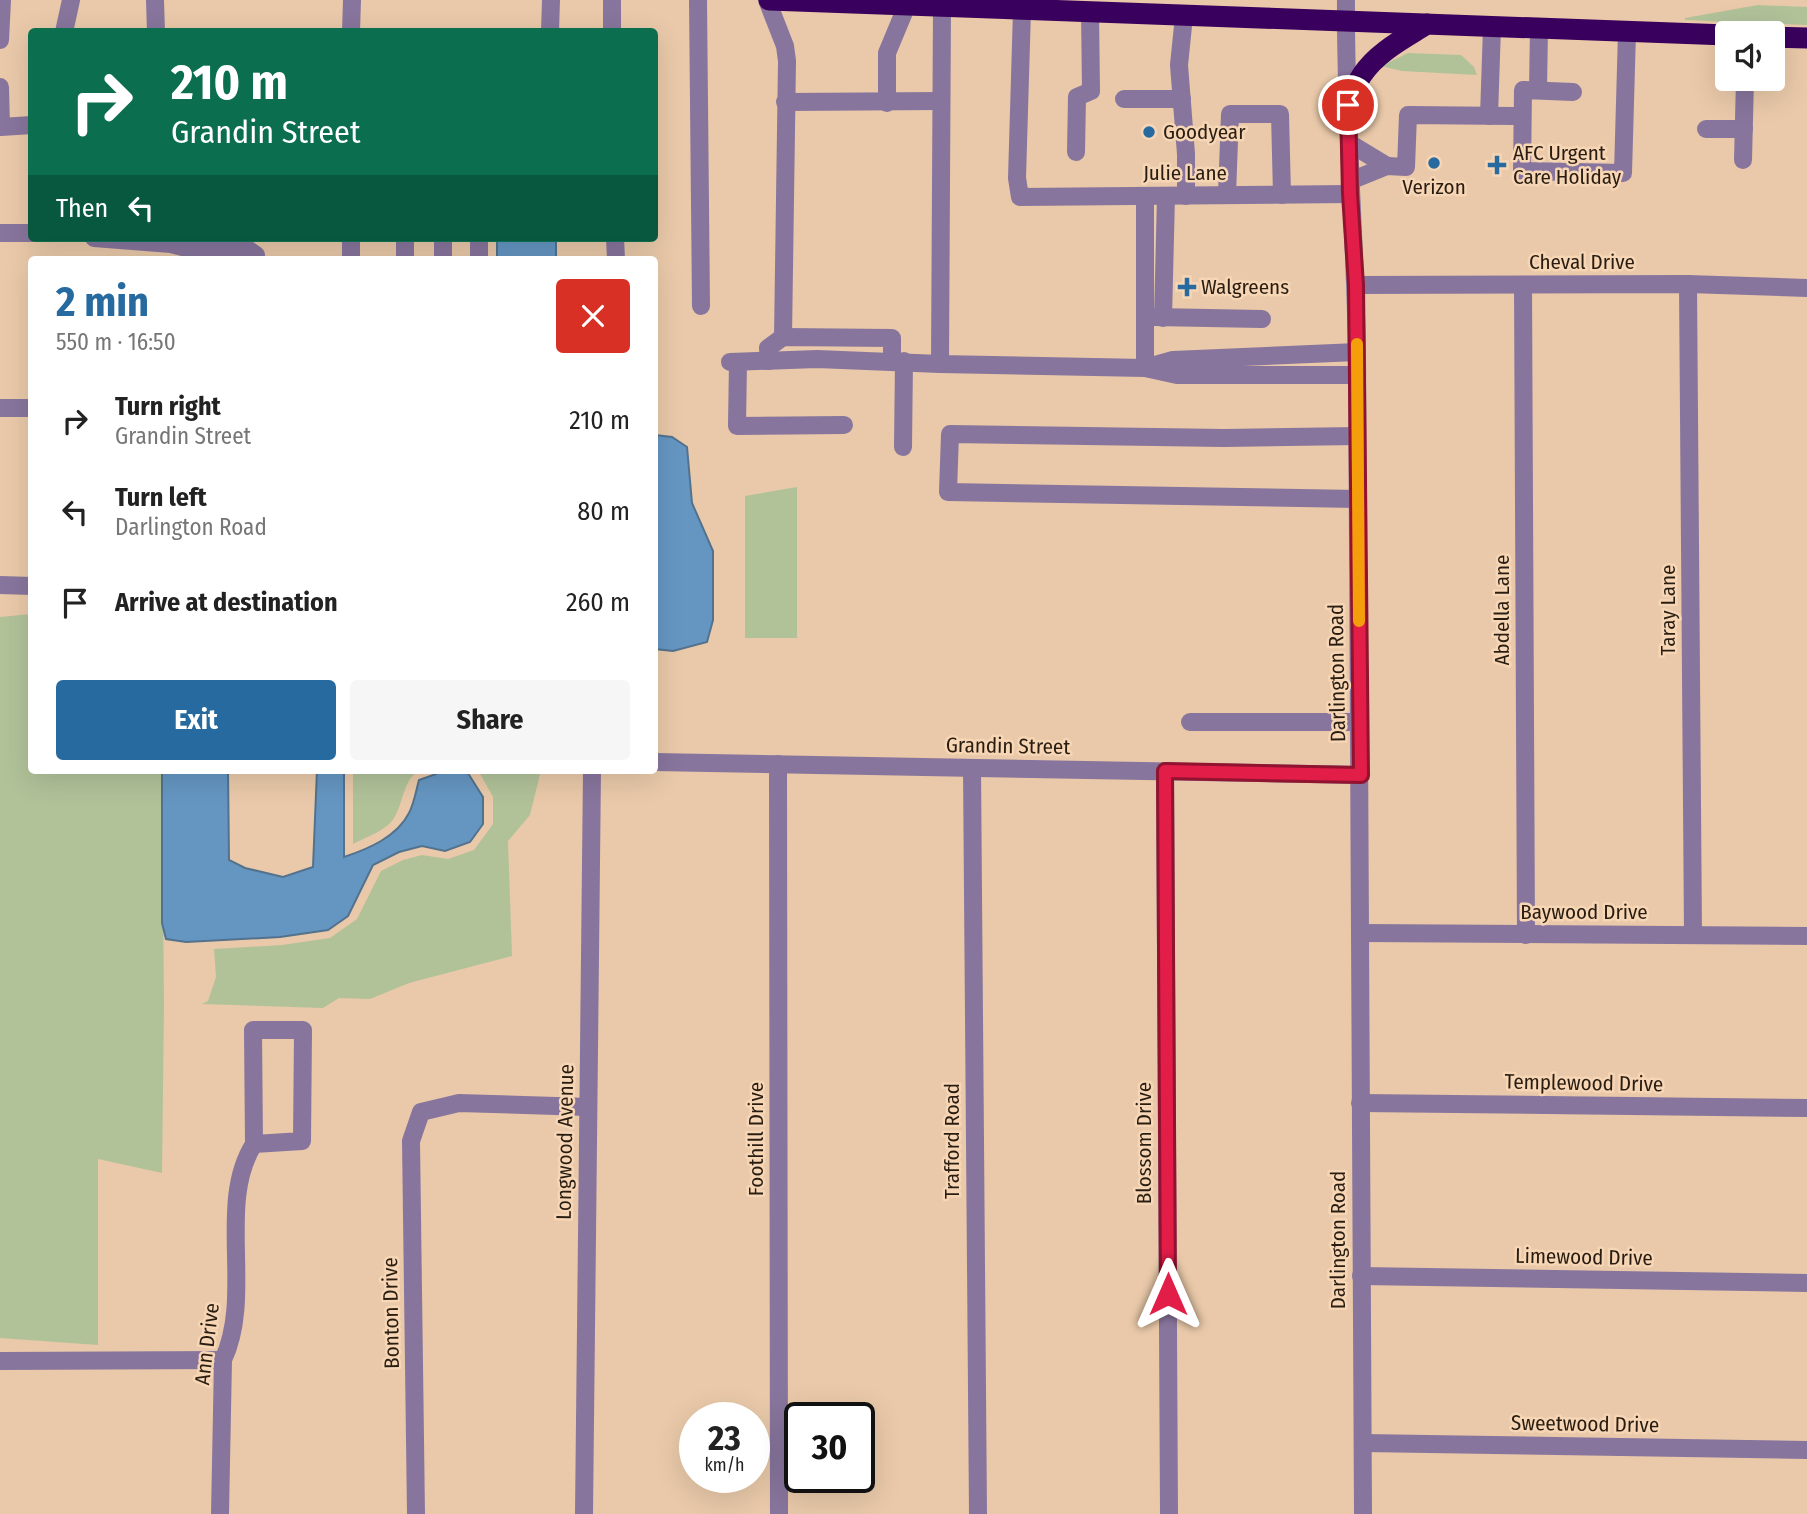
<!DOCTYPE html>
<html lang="en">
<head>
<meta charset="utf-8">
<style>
  :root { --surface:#fff; --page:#f6f6f6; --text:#222; --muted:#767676; --accent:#266a9f }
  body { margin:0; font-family:"Fira Sans Condensed",sans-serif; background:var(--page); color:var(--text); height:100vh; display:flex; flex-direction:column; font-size:26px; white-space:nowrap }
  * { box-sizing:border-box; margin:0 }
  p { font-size:23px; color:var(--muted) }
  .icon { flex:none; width:38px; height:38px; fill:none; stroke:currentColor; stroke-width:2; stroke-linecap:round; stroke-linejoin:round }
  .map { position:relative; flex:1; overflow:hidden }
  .details { position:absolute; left:28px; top:256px; width:630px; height:518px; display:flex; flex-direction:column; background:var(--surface); border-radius:7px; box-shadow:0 7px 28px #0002 }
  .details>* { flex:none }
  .guide { position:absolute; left:28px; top:28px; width:630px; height:214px; border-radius:7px; box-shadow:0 7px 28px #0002; background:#0b6e4f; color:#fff; overflow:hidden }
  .controls { position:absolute; left:1715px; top:21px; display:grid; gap:14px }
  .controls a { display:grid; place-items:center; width:70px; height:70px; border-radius:7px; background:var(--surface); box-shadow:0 7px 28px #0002; font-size:35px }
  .speed { position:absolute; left:679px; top:1402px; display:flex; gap:14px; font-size:35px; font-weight:700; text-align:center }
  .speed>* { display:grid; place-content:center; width:91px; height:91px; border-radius:50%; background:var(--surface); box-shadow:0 7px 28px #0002; line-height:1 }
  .speed small { font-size:18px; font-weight:400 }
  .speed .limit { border:4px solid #111; border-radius:10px; background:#fff; color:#111 }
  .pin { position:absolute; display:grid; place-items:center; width:60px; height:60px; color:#fff; margin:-30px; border:4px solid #fff; border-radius:50%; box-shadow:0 2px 7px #0007 }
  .me { position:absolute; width:77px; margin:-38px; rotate:0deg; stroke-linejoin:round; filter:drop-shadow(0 0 5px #0008) }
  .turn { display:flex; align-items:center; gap:24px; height:147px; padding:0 28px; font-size:32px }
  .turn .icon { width:91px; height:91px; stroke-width:2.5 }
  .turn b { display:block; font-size:49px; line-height:60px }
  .then { display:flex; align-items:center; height:66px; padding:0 28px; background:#0003; gap:14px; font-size:26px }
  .round { display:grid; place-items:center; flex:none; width:74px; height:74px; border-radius:7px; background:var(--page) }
  .headline { display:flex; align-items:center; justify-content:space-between; height:119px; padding:0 28px }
  h1 { font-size:42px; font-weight:700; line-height:52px; color:var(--accent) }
  .primary-button { display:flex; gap:14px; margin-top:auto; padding:14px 28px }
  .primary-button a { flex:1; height:80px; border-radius:7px; background:var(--accent); color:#fff; font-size:28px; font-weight:700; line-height:80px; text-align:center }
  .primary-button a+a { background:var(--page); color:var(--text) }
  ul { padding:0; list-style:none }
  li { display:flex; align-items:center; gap:21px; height:91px; padding:0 28px }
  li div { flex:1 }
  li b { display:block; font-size:26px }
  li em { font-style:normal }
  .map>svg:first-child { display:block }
  .green { fill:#b1c299 }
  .water { fill:#6596c2; stroke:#53728d; stroke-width:2 }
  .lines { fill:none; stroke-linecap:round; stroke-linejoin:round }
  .minor { stroke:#88759d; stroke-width:18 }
  .highway { stroke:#3a005d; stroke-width:21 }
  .route-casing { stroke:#92132f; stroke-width:18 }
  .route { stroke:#e11d48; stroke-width:12 }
  .slow { stroke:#f59e0b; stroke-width:12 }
  .poi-dot { fill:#266a9f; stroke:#f7d6b6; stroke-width:2.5 }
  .labels { text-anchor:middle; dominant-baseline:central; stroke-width:5; stroke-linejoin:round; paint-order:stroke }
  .poi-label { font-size:21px; fill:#291d11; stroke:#f7d6b6; text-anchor:start }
  .street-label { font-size:21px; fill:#291d11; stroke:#f7d6b6 }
</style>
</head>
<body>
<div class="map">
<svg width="1807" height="1514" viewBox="0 0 1807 1514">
  <rect width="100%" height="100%" fill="#e9c9a9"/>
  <!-- green -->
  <g class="green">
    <polygon points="1758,5 1807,7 1807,25 1685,20 1685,18"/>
    <polygon points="1408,53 1461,55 1474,67 1477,75 1402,71 1381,66"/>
    <polygon points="797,487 797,638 745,638 745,496"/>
    <polygon points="31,614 32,770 162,770 164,1005 162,1173 98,1159 98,1345 0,1338 0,617"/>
    <path d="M353,770h69c-22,7 -17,41 -34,55 -9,8 -24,13 -35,19z"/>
    <polygon points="478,770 541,770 530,815 508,841 512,956 409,983 370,999 339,998 323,1008 202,1004 208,1001 216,977 214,949 282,945 330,938 357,919 381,871 403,860 422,855 448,859 474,850 493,824 493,797"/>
  </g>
  <!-- water -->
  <g class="water">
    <rect x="497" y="238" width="59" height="21"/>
    <polygon points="655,435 672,437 687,447 692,503 713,551 713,620 707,642 673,651 655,649"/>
    <path d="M162,770h66l1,90 16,8 38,9 30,-10 4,-97h27v87c24,-8 53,-20 65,-44 5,-9 7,-22 10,-33l17,-6v-4h30l17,27v27l-13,18 -25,9 -23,-5 -23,6 -26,13 -25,51 -20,14 -48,7 -94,5 -20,-3 -4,-16z"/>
  </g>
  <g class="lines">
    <!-- minor -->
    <g class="minor">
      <polyline points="155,0 156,32"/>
      <polyline points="698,0 701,306"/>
      <polyline points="767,0 785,46 787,61 783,337"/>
      <path d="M1346,0c-1,117 9,234 11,352l6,1162"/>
      <polyline points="942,6 940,364 1145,368 1177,375 1357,375"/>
      <polyline points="1022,10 1017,178 1020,197 1350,194"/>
      <polyline points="1184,16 1179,65 1186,154 1186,196"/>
      <polyline points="64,32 71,0"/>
      <polyline points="351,32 352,0"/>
      <polyline points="550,32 551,0"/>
      <polyline points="612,32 612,0"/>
      <polyline points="0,40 2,0"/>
      <polyline points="0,87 1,127 32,125"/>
      <polyline points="1538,90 1539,29"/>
      <polyline points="1573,92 1523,90 1522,171 1623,173 1627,32"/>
      <polyline points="1124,99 1182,99"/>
      <polyline points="785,102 941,101"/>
      <polyline points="887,103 887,53 907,5"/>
      <polyline points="1489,116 1492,27"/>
      <polyline points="1706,129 1744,129"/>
      <polyline points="1349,143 1387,166"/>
      <polyline points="1076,152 1077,97 1091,91 1090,12"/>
      <polyline points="1743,160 1745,79"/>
      <polyline points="1350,181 1387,166 1406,167 1408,115 1514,116"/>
      <polyline points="1227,195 1230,114 1280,114 1282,195"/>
      <polyline points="1145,196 1145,368"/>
      <polyline points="0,233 32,233"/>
      <polyline points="94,238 171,244 190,249 249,250 256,255 256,259"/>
      <polyline points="351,238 351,259"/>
      <polyline points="405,238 405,259"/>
      <polyline points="443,238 443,259"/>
      <polyline points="479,238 479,259"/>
      <polyline points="615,238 616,259"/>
      <polyline points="1688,284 1693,935"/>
      <polyline points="1356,285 1688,284 1807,288"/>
      <polyline points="1523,285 1526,935"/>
      <polyline points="1154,317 1262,319"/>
      <polyline points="1163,318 1166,196"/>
      <polyline points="769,361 768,348 783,337 892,338 892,361"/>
      <polyline points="730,362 817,359 940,364"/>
      <polyline points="738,362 737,426 844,425"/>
      <polyline points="1148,367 1173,360 1357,352"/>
      <polyline points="0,408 32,408"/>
      <polyline points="1357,436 1224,438 950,434 948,492 1358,499"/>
      <polyline points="903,447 904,361"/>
      <polyline points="0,585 32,586"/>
      <polyline points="1190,722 1360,722"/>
      <polyline points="654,762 1361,775"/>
      <polyline points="778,764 779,1514"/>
      <polyline points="972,768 978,1514"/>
      <polyline points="1165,771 1169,1514"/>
      <polyline points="1361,933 1807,936"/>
      <polyline points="1360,1103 1807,1108"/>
      <polyline points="1361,1276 1807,1283"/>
      <polyline points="0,1361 223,1360"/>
      <polyline points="1363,1443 1807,1450"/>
      <path d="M220,1514l3,-154c31,-65 -7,-157 31,-216l-1,-114h50l-1,111 -48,3"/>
      <polyline points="416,1514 411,1141 421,1112 459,1103 588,1107"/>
      <polyline points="584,1514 592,770"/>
    </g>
    <!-- highway -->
    <g class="highway">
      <polyline points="769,0 1727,35"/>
      <polyline points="1773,37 1807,38"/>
      <path d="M1348,105c4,-10 8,-21 14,-30 15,-23 43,-37 65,-51"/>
    </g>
  </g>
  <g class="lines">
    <defs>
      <polyline id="route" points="1168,1294 1165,771 1361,775 1356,285 1350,194 1348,105"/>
    </defs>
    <!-- route casing -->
    <use href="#route" class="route-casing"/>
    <!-- route -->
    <use href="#route" class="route"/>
    <!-- slow -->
    <polyline class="slow" points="1357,344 1359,621"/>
  </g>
  <!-- markers -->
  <g class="poi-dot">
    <circle cx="1149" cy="132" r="7"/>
    <circle cx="1434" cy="163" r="7"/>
    <path d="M1493.5 154.5h7v7h7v7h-7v7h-7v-7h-7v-7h7z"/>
    <path d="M1183.5 276.5h7v7h7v7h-7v7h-7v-7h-7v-7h7z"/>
  </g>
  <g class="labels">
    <!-- poi labels -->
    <g class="poi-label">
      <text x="1163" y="132">Goodyear</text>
      <text x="1513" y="153">AFC Urgent<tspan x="1513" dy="24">Care Holiday</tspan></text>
      <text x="1434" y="187" text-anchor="middle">Verizon</text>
      <text x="1201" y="287">Walgreens</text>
    </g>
    <!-- street labels -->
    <g class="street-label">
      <text x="1185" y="173">Julie Lane</text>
      <text x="1582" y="262">Cheval Drive</text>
      <text transform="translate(1502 610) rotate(-90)">Abdella Lane</text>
      <text transform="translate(1668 610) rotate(-90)">Taray Lane</text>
      <text transform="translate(1337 673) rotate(-91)">Darlington Road</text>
      <text transform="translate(1008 746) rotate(1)">Grandin Street</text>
      <text x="1584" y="912">Baywood Drive</text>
      <text transform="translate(1584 1083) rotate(1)">Templewood Drive</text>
      <text transform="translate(756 1139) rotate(-90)">Foothill Drive</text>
      <text transform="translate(952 1141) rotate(-90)">Trafford Road</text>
      <text transform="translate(565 1142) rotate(-89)">Longwood Avenue</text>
      <text transform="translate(1144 1143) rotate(-90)">Blossom Drive</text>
      <text transform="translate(1338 1240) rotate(-90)">Darlington Road</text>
      <text transform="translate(1584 1257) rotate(1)">Limewood Drive</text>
      <text transform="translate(391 1313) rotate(-91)">Bonton Drive</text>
      <text transform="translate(207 1344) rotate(-83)">Ann Drive</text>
      <text transform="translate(1585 1424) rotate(1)">Sweetwood Drive</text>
    </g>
  </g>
</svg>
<div class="controls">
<a><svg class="icon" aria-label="sound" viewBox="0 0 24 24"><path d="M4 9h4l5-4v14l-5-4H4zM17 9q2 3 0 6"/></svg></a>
</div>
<div class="speed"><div>23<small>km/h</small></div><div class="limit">30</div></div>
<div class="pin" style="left:1348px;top:105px;background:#d93025"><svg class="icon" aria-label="arrive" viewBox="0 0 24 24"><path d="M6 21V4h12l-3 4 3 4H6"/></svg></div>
<svg class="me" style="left:1168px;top:1294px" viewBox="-20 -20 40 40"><path d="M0-17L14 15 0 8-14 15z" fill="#e11d48" stroke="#fff" stroke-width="4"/></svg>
<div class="guide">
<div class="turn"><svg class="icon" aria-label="right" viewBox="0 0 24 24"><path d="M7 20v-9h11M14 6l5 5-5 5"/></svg><div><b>210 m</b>Grandin Street</div></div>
<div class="then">Then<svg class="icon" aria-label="left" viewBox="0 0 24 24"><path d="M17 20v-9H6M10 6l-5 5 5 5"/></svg></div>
</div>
<section class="details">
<div class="headline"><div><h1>2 min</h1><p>550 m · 16:50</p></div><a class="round" style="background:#d93025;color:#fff"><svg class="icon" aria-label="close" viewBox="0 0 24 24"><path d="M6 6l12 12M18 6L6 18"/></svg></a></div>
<ul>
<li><svg class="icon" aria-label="right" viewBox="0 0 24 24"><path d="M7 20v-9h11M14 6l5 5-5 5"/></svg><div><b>Turn right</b><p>Grandin Street</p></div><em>210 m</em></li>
<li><svg class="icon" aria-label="left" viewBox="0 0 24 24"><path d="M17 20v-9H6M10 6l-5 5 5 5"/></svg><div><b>Turn left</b><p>Darlington Road</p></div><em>80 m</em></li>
<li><svg class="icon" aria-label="arrive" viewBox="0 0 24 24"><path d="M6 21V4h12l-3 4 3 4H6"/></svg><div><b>Arrive at destination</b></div><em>260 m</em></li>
</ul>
<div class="primary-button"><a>Exit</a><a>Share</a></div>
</section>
</div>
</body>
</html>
